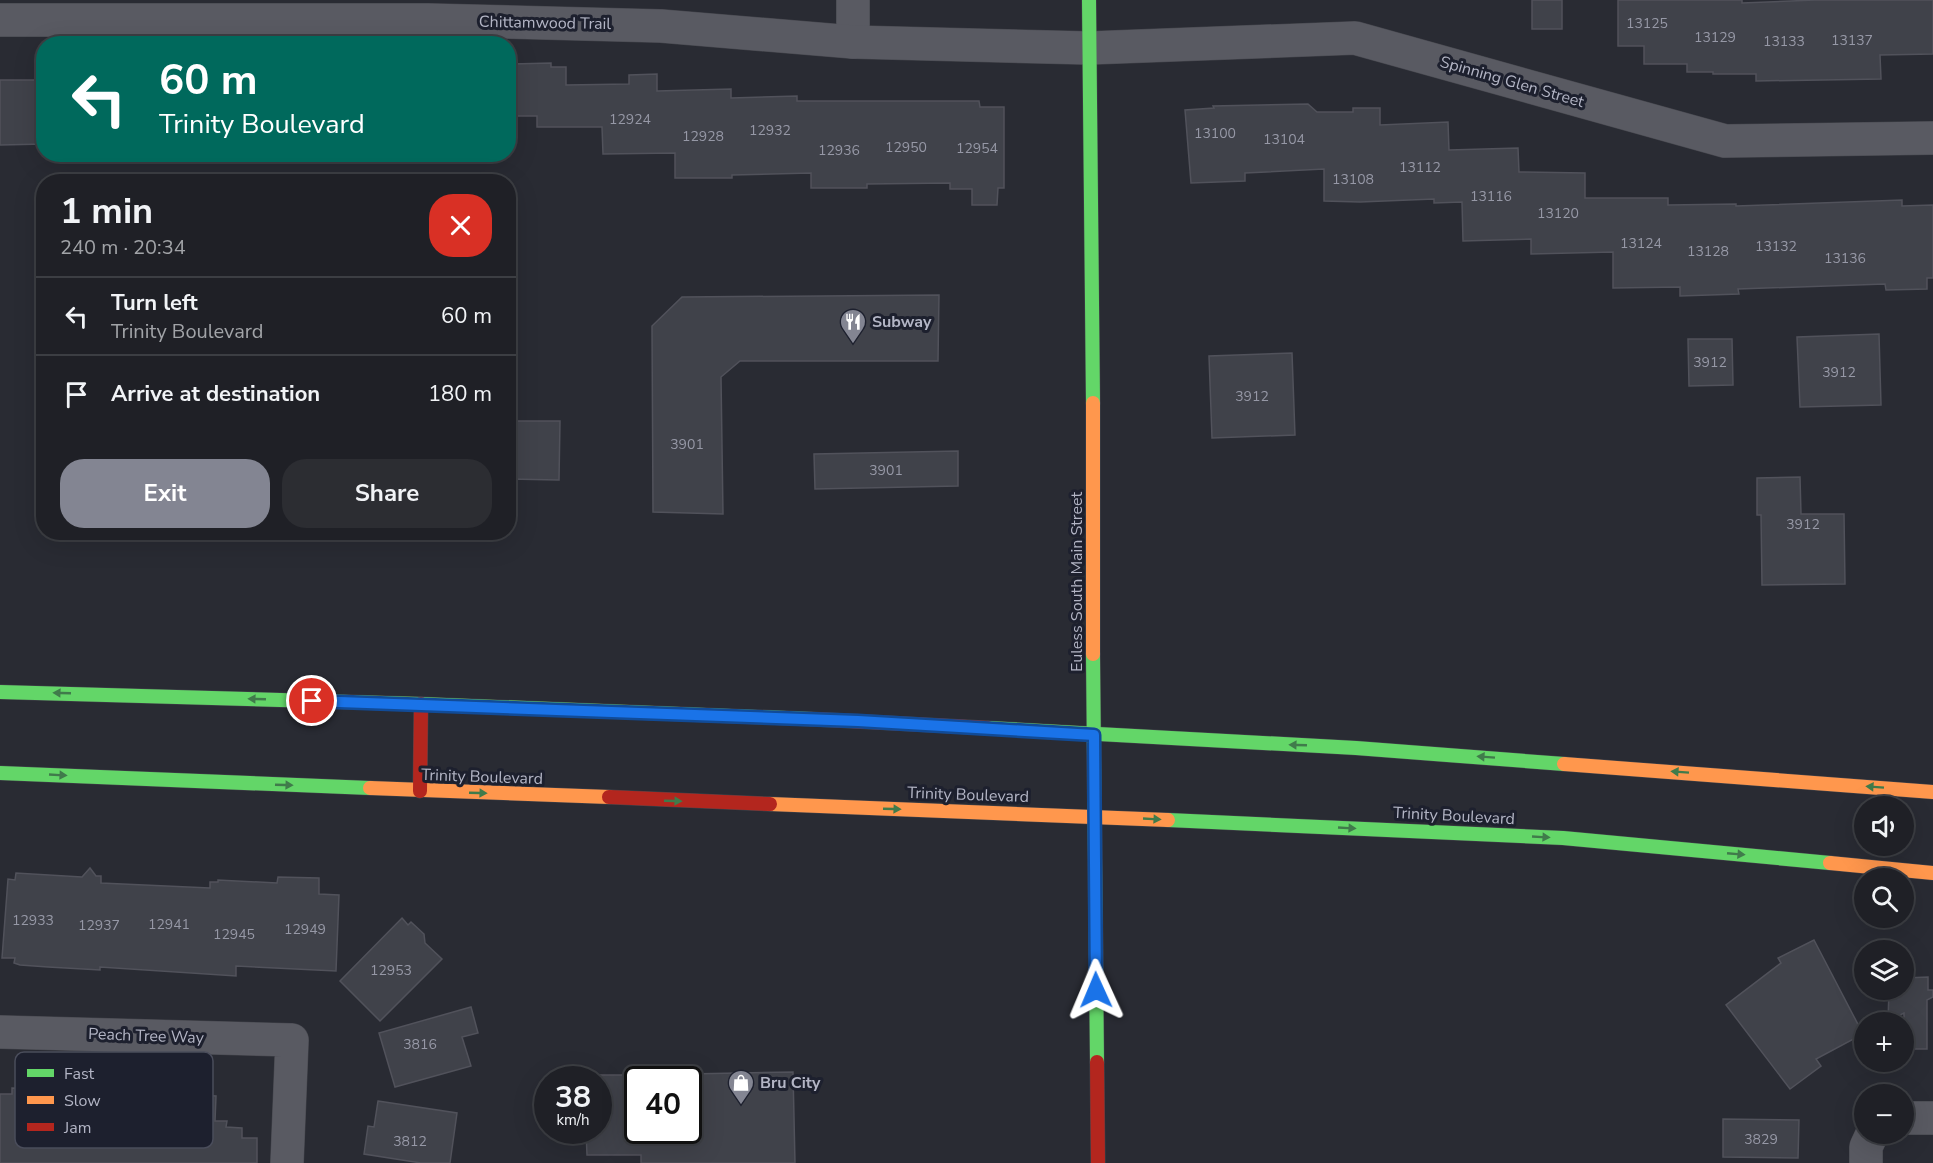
<!DOCTYPE html>
<html lang="en">
<head>
<meta charset="utf-8">
<style>
  :root { --surface:#1f2026; --page:#2c2d32; --text:#f1f3f6; --muted:#a1a3a7; --line:#3c3e43; --accent:#838592 }
  body { margin:0; font-family:"Nunito Sans",sans-serif; background:var(--page); color:var(--text); height:100vh; display:flex; flex-direction:column; font-size:22px; white-space:nowrap }
  * { box-sizing:border-box; margin:0 }
  p { font-size:20px; color:var(--muted) }
  .icon { flex:none; width:33px; height:33px; fill:none; stroke:currentColor; stroke-width:2; stroke-linecap:round; stroke-linejoin:round }
  .map { position:relative; flex:1; overflow:hidden }
  .sheet { position:absolute; left:36px; top:174px; width:480px; height:366px; display:flex; flex-direction:column; background:var(--surface); border-radius:24px; box-shadow:0 6px 24px #0002,0 0 0 2px var(--line) }
  .sheet>* { flex:none }
  .guide { position:absolute; left:36px; top:36px; width:480px; height:126px; border-radius:24px; box-shadow:0 6px 24px #0002,0 0 0 2px var(--line); background:#00695c; color:#fff; overflow:hidden }
  .fabs { position:absolute; left:1854px; top:796px; display:grid; gap:12px }
  .fabs a { display:grid; place-items:center; width:60px; height:60px; border-radius:50%; background:var(--surface); box-shadow:0 6px 24px #0002,0 0 0 2px var(--line); font-size:30px }
  .speed { position:absolute; left:534px; top:1066px; display:flex; gap:12px; font-size:30px; font-weight:700; text-align:center }
  .speed>* { display:grid; place-content:center; width:78px; height:78px; border-radius:50%; background:var(--surface); box-shadow:0 6px 24px #0002,0 0 0 2px var(--line); line-height:1 }
  .speed small { font-size:15px; font-weight:400 }
  .speed .limit { border:3px solid #111; border-radius:9px; background:#fff; color:#111 }
  .pin { position:absolute; display:grid; place-items:center; width:51px; height:51px; color:#fff; margin:-26px; border:3px solid #fff; border-radius:50%; box-shadow:0 2px 6px #0007 }
  .me { position:absolute; width:66px; margin:-33px; rotate:359deg; stroke-linejoin:round; filter:drop-shadow(0 0 4px #0008) }
  .turn { display:flex; align-items:center; gap:21px; height:126px; padding:0 24px; font-size:27px }
  .turn .icon { width:78px; height:78px; stroke-width:2.5 }
  .turn b { display:block; font-size:42px; line-height:51px }
  .round { display:grid; place-items:center; flex:none; width:63px; height:63px; border-radius:24px; background:var(--page) }
  .overview { display:flex; align-items:center; justify-content:space-between; height:102px; padding:0 24px }
  h1 { font-size:36px; font-weight:700; line-height:45px }
  .action { display:flex; gap:12px; margin-top:auto; padding:12px 24px }
  .action a { flex:1; height:69px; border-radius:24px; background:var(--accent); color:#fff; font-size:24px; font-weight:700; line-height:69px; text-align:center }
  .action a+a { background:var(--page); color:var(--text) }
  ul { padding:0; list-style:none }
  li { display:flex; align-items:center; gap:18px; height:78px; padding:0 24px; border-top:2px solid var(--line) }
  li div { flex:1 }
  li b { display:block; font-size:22px }
  li em { font-style:normal }
  .map>svg:first-child { display:block }
  .building { fill:#40424a; stroke:#51525b; stroke-width:1.5 }
  .lines { fill:none; stroke-linecap:round; stroke-linejoin:round }
  .street-casing { stroke:#45464d; stroke-width:34 }
  .fast-casing { stroke:#45464d; stroke-width:15 }
  .slow-casing { stroke:#45464d; stroke-width:15 }
  .jam-casing { stroke:#45464d; stroke-width:15 }
  .street { stroke:#595a62; stroke-width:33 }
  .fast { stroke:#63d668; stroke-width:14 }
  .slow { stroke:#ff974d; stroke-width:14 }
  .jam { stroke:#b3261e; stroke-width:14 }
  .oneway { fill:#407b4b }
  .route-casing { stroke:#114b97; stroke-width:15 }
  .route { stroke:#1a73e8; stroke-width:10 }
  .labels { text-anchor:middle; dominant-baseline:central; stroke-width:6; stroke-linejoin:round; paint-order:stroke }
  .number-label { font-size:14px; fill:#9698a6 }
  .street-label { font-size:16px; fill:#b3b5c5; stroke:#1d202e }
  .poi-label { font-size:16px; font-weight:bold; fill:#b3b5c5; stroke:#1d202e; text-anchor:start }
  .key { fill:#1d202e; stroke:#4a4d5b; stroke-width:1.5 }
  .key-label { font-size:16px; fill:#b3b5c5 }
</style>
</head>
<body>
<div class="map">
<svg width="1933" height="1163" viewBox="0 0 1933 1163">
  <rect width="100%" height="100%" fill="#292b33"/>
  <!-- building -->
  <g class="building">
    <rect x="1532" y="0" width="30" height="29"/>
    <polygon points="1618,0 1742,0 1742,3 1815,0 1933,0 1933,54 1880,55 1881,79 1756,81 1756,74 1713,74 1713,72 1687,72 1687,64 1644,64 1644,46 1618,46"/>
    <polygon points="551,63 551,67 566,67 566,85 629,84 629,75 657,74 657,91 731,89 731,98 797,96 797,101 979,101 980,107 1004,107 1004,188 998,188 997,205 972,205 972,189 950,189 950,183 867,184 867,188 811,188 811,173 732,175 732,178 675,178 675,153 603,154 602,127 537,127 537,116 512,116 512,64"/>
    <polygon points="0,80 44,80 44,144 0,145"/>
    <polygon points="1308,104 1317,112 1353,112 1353,108 1380,108 1380,125 1448,122 1449,150 1518,148 1519,172 1585,173 1585,198 1668,198 1668,205 1736,204 1736,206 1902,200 1902,206 1933,205 1933,278 1927,278 1927,289 1886,290 1885,284 1738,289 1739,294 1680,296 1680,287 1613,288 1613,252 1531,254 1531,239 1463,241 1462,202 1434,203 1434,199 1360,202 1324,201 1324,169 1245,173 1245,181 1191,183 1185,110 1214,108 1213,106"/>
    <polygon points="939,295 938,361 740,361 721,377 723,514 653,512 652,326 682,297"/>
    <polygon points="1879,334 1881,405 1800,407 1797,337"/>
    <polygon points="1688,339 1732,339 1733,385 1689,386"/>
    <polygon points="1292,353 1295,435 1212,438 1209,356"/>
    <polygon points="508,421 560,421 559,480 508,479"/>
    <polygon points="958,451 958,486 815,489 814,454"/>
    <polygon points="1800,477 1801,514 1844,514 1845,584 1762,585 1761,515 1757,515 1757,478"/>
    <polygon points="90,868 96,876 101,876 101,883 210,888 210,882 218,882 218,880 277,883 278,877 319,878 319,894 339,895 336,971 236,966 236,976 100,967 100,970 48,967 20,965 14,963 15,958 2,958 8,879 15,880 16,873 82,877"/>
    <polygon points="402,918 408,925 411,922 424,934 425,943 442,959 380,1021 340,981"/>
    <polygon points="1814,940 1863,1034 1816,1059 1821,1066 1790,1089 1726,1005 1781,963 1778,958"/>
    <polygon points="1928,977 1928,990 1933,990 1933,997 1927,1000 1927,1049 1904,1049 1904,1013 1888,1021 1889,990 1904,990 1904,978"/>
    <polygon points="471,1007 478,1033 462,1037 471,1066 395,1087 379,1033"/>
    <polygon points="793,1072 795,1163 641,1163 641,1155 587,1155 586,1131 598,1131 598,1075 638,1075 638,1131 688,1131 688,1074"/>
    <polygon points="12,1088 81,1091 81,1095 103,1095 113,1104 145,1105 145,1092 216,1096 215,1121 227,1121 226,1127 242,1128 242,1138 257,1138 257,1163 0,1163 0,1094 12,1094"/>
    <polygon points="378,1101 457,1113 450,1163 421,1163 364,1154 368,1126 374,1127"/>
    <polygon points="1723,1119 1799,1120 1798,1158 1723,1157"/>
  </g>
  <g class="lines">
    <defs>
      <g id="street">
        <polyline points="853,0 853,42"/>
        <polyline points="0,20 428,20 661,26 853,42 1089,48 1355,38 1725,141 1933,138"/>
        <polyline points="0,1032 292,1040 287,1163"/>
        <polyline points="1904,1118 1933,1118"/>
        <polyline points="1866,1163 1866,1147 1872,1134"/>
      </g>
      <g id="fast">
        <polyline points="1089,0 1093,403"/>
        <polyline points="1093,654 1097,1062"/>
        <polyline points="0,692 421,704 811,719"/>
        <polyline points="988,728 1356,748 1564,764"/>
        <polyline points="0,773 370,788"/>
        <polyline points="1168,820 1563,838 1830,863"/>
      </g>
      <g id="slow">
        <polyline points="1093,403 1093,654"/>
        <polyline points="1564,764 1933,792"/>
        <polyline points="370,788 609,797"/>
        <polyline points="770,804 1168,820"/>
        <polyline points="1830,863 1933,873"/>
      </g>
      <g id="jam">
        <polyline points="811,719 988,728"/>
        <polyline points="420,791 421,704"/>
        <polyline points="609,797 770,804"/>
        <polyline points="1097,1062 1098,1163"/>
      </g>
    </defs>
    <!-- street casing -->
    <use href="#street" class="street-casing"/>
    <!-- fast casing -->
    <use href="#fast" class="fast-casing"/>
    <!-- slow casing -->
    <use href="#slow" class="slow-casing"/>
    <!-- jam casing -->
    <use href="#jam" class="jam-casing"/>
    <!-- street -->
    <use href="#street" class="street"/>
    <!-- fast -->
    <use href="#fast" class="fast"/>
    <!-- slow -->
    <use href="#slow" class="slow"/>
    <!-- jam -->
    <use href="#jam" class="jam"/>
  </g>
  <!-- one-way arrows -->
  <defs><path id="oneway-solid" d="M-6-.8H1V-3.2L6.5 0L1 3.2V.8H-6Z" transform="scale(1.5)"/></defs>
  <g class="oneway">
    <use href="#oneway-solid" transform="translate(62 693) rotate(-178)"/>
    <use href="#oneway-solid" transform="translate(257 699) rotate(-178)"/>
    <use href="#oneway-solid" transform="translate(1298 745) rotate(-178)"/>
    <use href="#oneway-solid" transform="translate(1486 757) rotate(-176)"/>
    <use href="#oneway-solid" transform="translate(1680 772) rotate(-176)"/>
    <use href="#oneway-solid" transform="translate(58 775) rotate(3)"/>
    <use href="#oneway-solid" transform="translate(284 785) rotate(2)"/>
    <use href="#oneway-solid" transform="translate(1875 787) rotate(-176)"/>
    <use href="#oneway-solid" transform="translate(478 793) rotate(2)"/>
    <use href="#oneway-solid" transform="translate(673 801) rotate(2)"/>
    <use href="#oneway-solid" transform="translate(892 809) rotate(2)"/>
    <use href="#oneway-solid" transform="translate(1152 819) rotate(3)"/>
    <use href="#oneway-solid" transform="translate(1347 828) rotate(3)"/>
    <use href="#oneway-solid" transform="translate(1541 837) rotate(3)"/>
    <use href="#oneway-solid" transform="translate(1736 854) rotate(5)"/>
  </g>
  <g class="lines">
    <defs>
      <polyline id="route" points="312,701 858,721 1094,735 1096,990"/>
    </defs>
    <!-- route casing -->
    <use href="#route" class="route-casing"/>
    <!-- route -->
    <use href="#route" class="route"/>
  </g>
  <!-- icons -->
  <defs>
    <symbol id="restaurant-pin" viewBox="-11 -11 22 30"><path d="M0 17L-7.5 6A9.5 9.5 0 1 1 7.5 6Z" fill="#838592" stroke="#1d202e"/><path d="M-5-6h1v4h1v-4h1v4h1v-4h1v5L-1.5 .5V6h-2V.5L-5-1ZM5-6V6H3V1.5H1.5Q1.5-4 5-6Z" fill="#fff"/></symbol>
    <symbol id="shop-pin" viewBox="-11 -11 22 30"><path d="M0 17L-7.5 6A9.5 9.5 0 1 1 7.5 6Z" fill="#838592" stroke="#1d202e"/><path d="M-5-2.5h2.3a2.7 3.5 0 0 1 5.4 0H5L5.5 6h-11ZM-1.5-2.5h3a1.5 2.3 0 0 0-3 0Z" fill="#fff"/></symbol>
  </defs>
  <g fill-rule="evenodd">
    <use href="#restaurant-pin" x="838" y="307" width="30" height="40"/>
    <use href="#shop-pin" x="726" y="1068" width="30" height="40"/>
  </g>
  <g class="labels">
    <!-- number labels -->
    <g class="number-label">
      <text x="1647" y="23">13125</text>
      <text x="1715" y="37">13129</text>
      <text x="1852" y="40">13137</text>
      <text x="1784" y="41">13133</text>
      <text x="630" y="119">12924</text>
      <text x="770" y="130">12932</text>
      <text x="1215" y="133">13100</text>
      <text x="703" y="136">12928</text>
      <text x="1284" y="139">13104</text>
      <text x="906" y="147">12950</text>
      <text x="977" y="148">12954</text>
      <text x="839" y="150">12936</text>
      <text x="1420" y="167">13112</text>
      <text x="1353" y="179">13108</text>
      <text x="1491" y="196">13116</text>
      <text x="1558" y="213">13120</text>
      <text x="1641" y="243">13124</text>
      <text x="1776" y="246">13132</text>
      <text x="1708" y="251">13128</text>
      <text x="1845" y="258">13136</text>
      <text x="1710" y="362">3912</text>
      <text x="1839" y="372">3912</text>
      <text x="1252" y="396">3912</text>
      <text x="687" y="444">3901</text>
      <text x="886" y="470">3901</text>
      <text x="1803" y="524">3912</text>
      <text x="33" y="920">12933</text>
      <text x="169" y="924">12941</text>
      <text x="99" y="925">12937</text>
      <text x="305" y="929">12949</text>
      <text x="234" y="934">12945</text>
      <text x="391" y="970">12953</text>
      <text x="420" y="1044">3816</text>
      <text x="1761" y="1139">3829</text>
      <text x="410" y="1141">3812</text>
    </g>
    <!-- street labels -->
    <g class="street-label">
      <text transform="translate(545 23) rotate(1)">Chittamwood Trail</text>
      <text transform="translate(1512 82) rotate(16)">Spinning Glen Street</text>
      <text transform="translate(1077 582) rotate(-90)">Euless South Main Street</text>
      <text transform="translate(482 777) rotate(2)">Trinity Boulevard</text>
      <text transform="translate(968 795) rotate(2)">Trinity Boulevard</text>
      <text transform="translate(1454 816) rotate(3)">Trinity Boulevard</text>
      <text transform="translate(146 1036) rotate(2)">Peach Tree Way</text>
    </g>
    <!-- poi labels -->
    <g class="poi-label">
      <text x="872" y="322">Subway</text>
      <text x="760" y="1083">Bru City</text>
    </g>
  </g>
  <!-- legend -->
  <rect x="15" y="1052" width="198" height="96" rx="9" class="key"/>
  <rect x="27" y="1069" width="27" height="8" fill="#63d668"/>
  <rect x="27" y="1096" width="27" height="8" fill="#ff974d"/>
  <rect x="27" y="1123" width="27" height="8" fill="#b3261e"/>
  <g class="key-label">
    <text x="64" y="1079">Fast</text>
    <text x="64" y="1106">Slow</text>
    <text x="64" y="1133">Jam</text>
  </g>
</svg>
<div class="fabs">
<a><svg class="icon" aria-label="sound" viewBox="0 0 24 24"><path d="M4 9h4l5-4v14l-5-4H4zM17 9q2 3 0 6"/></svg></a>
<a><svg class="icon" aria-label="search" viewBox="0 0 24 24"><circle cx="10" cy="10" r="6"/><path d="M15 15l6 6"/></svg></a>
<a><svg class="icon" aria-label="layers" viewBox="0 0 24 24"><path d="M12 4l9 5-9 5-9-5zM3 14l9 5 9-5"/></svg></a>
<a>+</a>
<a>−</a>
</div>
<div class="speed"><div>38<small>km/h</small></div><div class="limit">40</div></div>
<div class="pin" style="left:312px;top:701px;background:#d93025"><svg class="icon" aria-label="arrive" viewBox="0 0 24 24"><path d="M6 21V4h12l-3 4 3 4H6"/></svg></div>
<svg class="me" style="left:1096px;top:990px" viewBox="-20 -20 40 40"><path d="M0-17L14 15 0 8-14 15z" fill="#1a73e8" stroke="#fff" stroke-width="4"/></svg>
<div class="guide">
<div class="turn"><svg class="icon" aria-label="left" viewBox="0 0 24 24"><path d="M17 20v-9H6M10 6l-5 5 5 5"/></svg><div><b>60 m</b>Trinity Boulevard</div></div>
</div>
<section class="sheet">
<div class="overview"><div><h1>1 min</h1><p>240 m · 20:34</p></div><a class="round" style="background:#d93025;color:#fff"><svg class="icon" aria-label="close" viewBox="0 0 24 24"><path d="M6 6l12 12M18 6L6 18"/></svg></a></div>
<ul>
<li><svg class="icon" aria-label="left" viewBox="0 0 24 24"><path d="M17 20v-9H6M10 6l-5 5 5 5"/></svg><div><b>Turn left</b><p>Trinity Boulevard</p></div><em>60 m</em></li>
<li><svg class="icon" aria-label="arrive" viewBox="0 0 24 24"><path d="M6 21V4h12l-3 4 3 4H6"/></svg><div><b>Arrive at destination</b></div><em>180 m</em></li>
</ul>
<div class="action"><a>Exit</a><a>Share</a></div>
</section>
</div>
</body>
</html>
